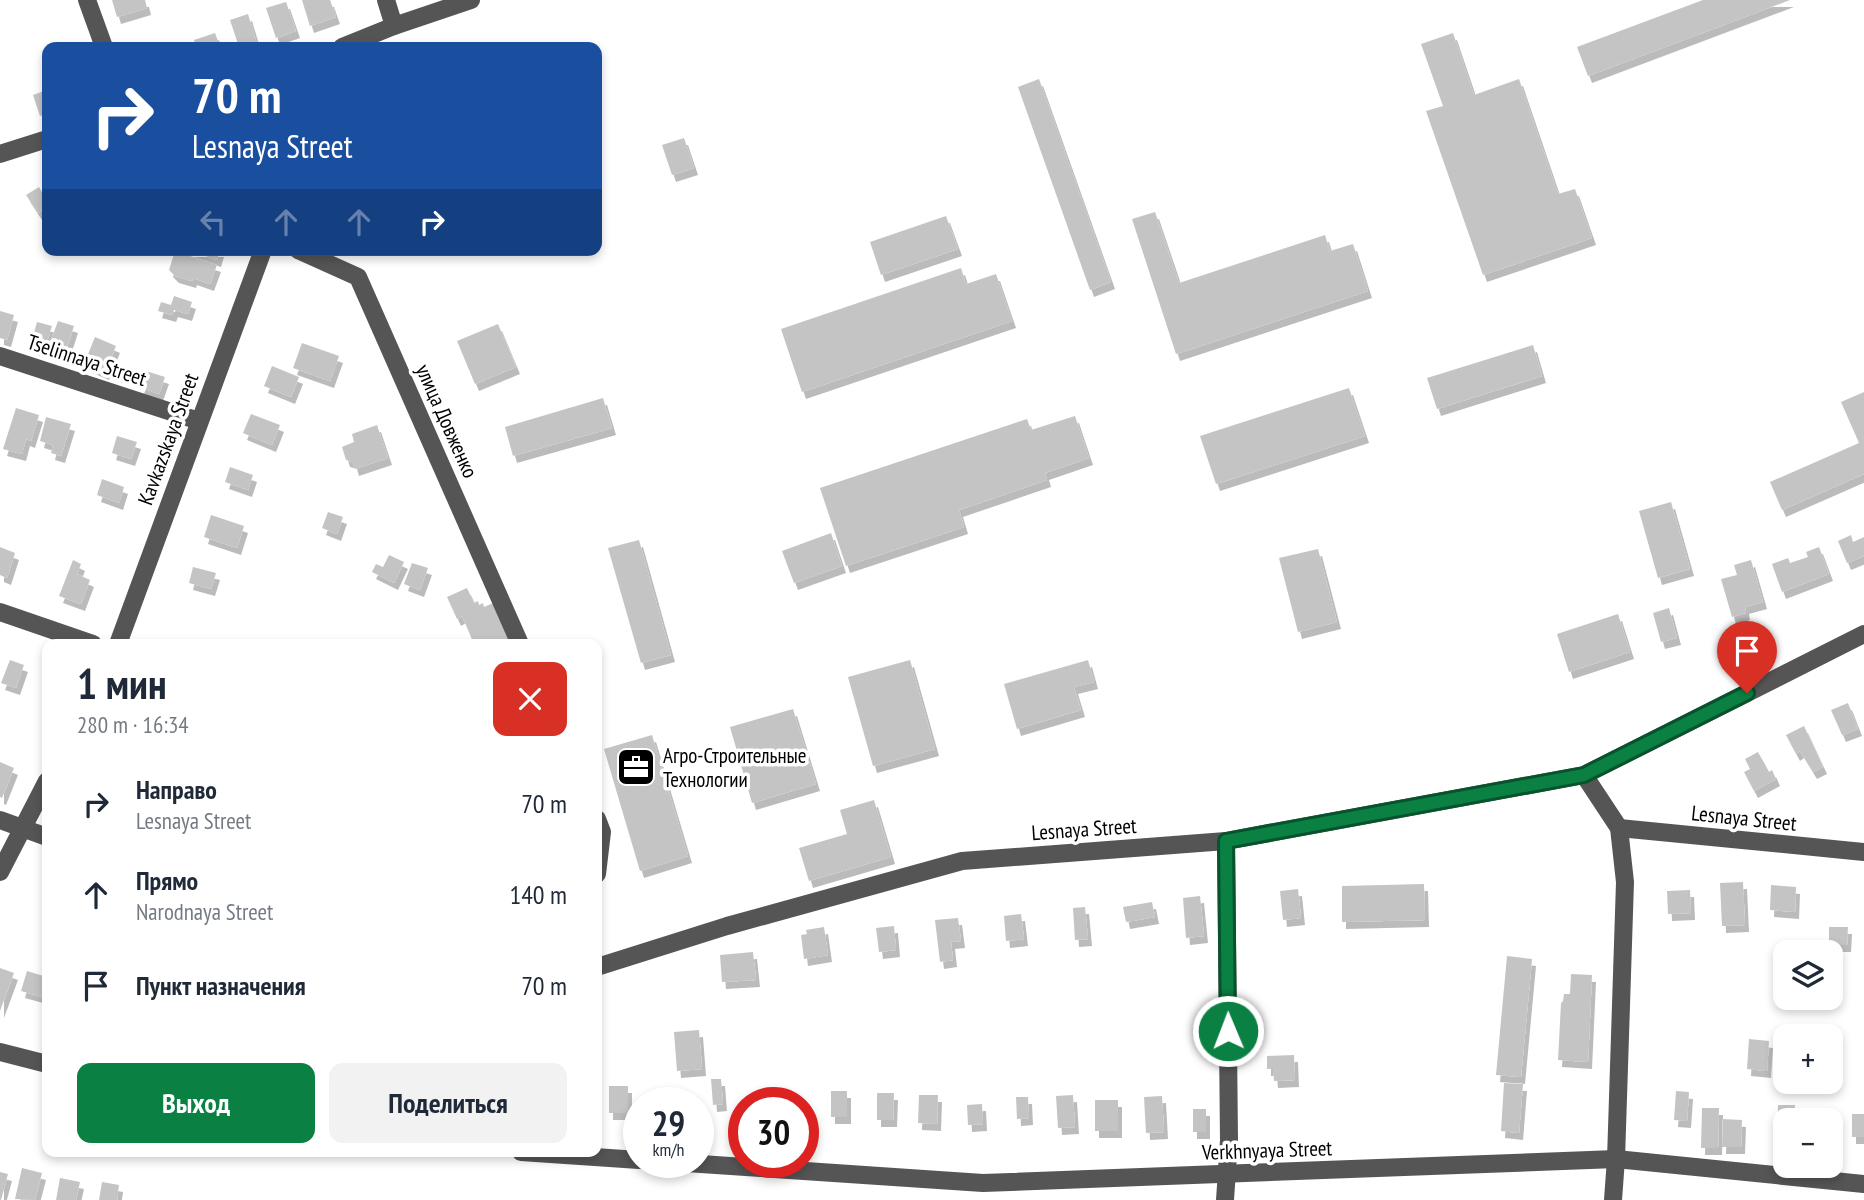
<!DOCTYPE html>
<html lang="ru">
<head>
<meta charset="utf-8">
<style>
  :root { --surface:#fff; --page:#f2f2f3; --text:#1f2937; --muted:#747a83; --accent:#0b8043 }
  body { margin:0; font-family:"PT Sans Narrow",sans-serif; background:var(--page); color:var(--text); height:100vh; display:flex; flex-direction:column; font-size:26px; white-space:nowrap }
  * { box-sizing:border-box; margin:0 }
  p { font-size:23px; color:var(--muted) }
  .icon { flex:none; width:38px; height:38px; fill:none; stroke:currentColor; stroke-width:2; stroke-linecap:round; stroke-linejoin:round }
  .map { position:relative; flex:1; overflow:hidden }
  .panel { position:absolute; left:42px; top:639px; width:560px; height:518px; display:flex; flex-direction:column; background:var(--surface); border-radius:14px; box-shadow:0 4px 10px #0003 }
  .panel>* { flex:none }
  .guide { position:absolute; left:42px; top:42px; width:560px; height:214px; border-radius:14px; box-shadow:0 4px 10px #0003; background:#1a4fa0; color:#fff; overflow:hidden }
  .controls { position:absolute; left:1773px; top:940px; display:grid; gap:14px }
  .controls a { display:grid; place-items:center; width:70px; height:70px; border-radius:14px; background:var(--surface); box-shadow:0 4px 10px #0003; font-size:35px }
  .speed { position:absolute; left:623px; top:1087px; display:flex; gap:14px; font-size:35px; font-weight:700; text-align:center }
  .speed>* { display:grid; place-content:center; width:91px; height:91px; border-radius:50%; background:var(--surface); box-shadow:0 4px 10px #0003; line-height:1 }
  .speed small { font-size:18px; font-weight:400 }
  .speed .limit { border:10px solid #d22; background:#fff; color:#111 }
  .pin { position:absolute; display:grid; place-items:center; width:60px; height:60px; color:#fff; margin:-72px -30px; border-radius:50% 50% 50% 0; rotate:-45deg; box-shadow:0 0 7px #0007 }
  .pin .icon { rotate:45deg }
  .me { position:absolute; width:77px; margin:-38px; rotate:359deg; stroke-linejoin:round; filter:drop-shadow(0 0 5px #0008) }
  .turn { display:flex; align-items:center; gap:24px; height:147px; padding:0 35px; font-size:32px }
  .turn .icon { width:91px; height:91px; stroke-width:2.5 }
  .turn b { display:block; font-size:49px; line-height:60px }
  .lanes { display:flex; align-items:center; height:66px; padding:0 35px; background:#0003; justify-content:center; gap:35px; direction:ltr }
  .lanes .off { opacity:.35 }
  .round { display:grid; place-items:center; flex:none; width:74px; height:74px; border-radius:14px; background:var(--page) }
  .summary { display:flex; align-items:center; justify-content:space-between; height:119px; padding:0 35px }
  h1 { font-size:42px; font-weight:600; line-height:52px }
  .action { display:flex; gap:14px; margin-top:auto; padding:14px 35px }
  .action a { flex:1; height:80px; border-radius:14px; background:var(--accent); color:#fff; font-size:28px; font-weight:600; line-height:80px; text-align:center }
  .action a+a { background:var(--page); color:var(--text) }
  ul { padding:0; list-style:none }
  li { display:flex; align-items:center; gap:21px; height:91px; padding:0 35px }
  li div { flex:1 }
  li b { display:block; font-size:26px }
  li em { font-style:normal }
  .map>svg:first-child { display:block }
  .building { fill:#c4c4c4; filter:url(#shadow) }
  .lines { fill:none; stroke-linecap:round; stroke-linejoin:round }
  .minor { stroke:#555; stroke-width:18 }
  .route-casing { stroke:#07532c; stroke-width:18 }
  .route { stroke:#0b8043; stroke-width:12 }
  .labels { text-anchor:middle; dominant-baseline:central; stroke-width:7; stroke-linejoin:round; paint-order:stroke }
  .street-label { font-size:21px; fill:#000; stroke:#fff }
  .poi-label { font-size:21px; fill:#000; stroke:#fff; text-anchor:start }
</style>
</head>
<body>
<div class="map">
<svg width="1864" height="1200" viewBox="0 0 1864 1200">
  <defs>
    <filter id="shadow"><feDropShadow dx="4" dy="7" stdDeviation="0" flood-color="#0004"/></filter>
  </defs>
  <rect width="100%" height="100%" fill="#fff"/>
  <!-- building -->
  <g class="building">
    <polygon points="112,0 145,0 147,8 117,17"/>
    <polygon points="302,0 330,0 336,17 310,26"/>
    <polygon points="1703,0 1790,0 1588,76 1577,47"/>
    <polygon points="286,2 296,31 276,38 266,8"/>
    <polygon points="248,14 257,44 246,47 239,47 230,20"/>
    <polygon points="215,33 220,47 196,47 194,40"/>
    <polygon points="1453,33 1474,95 1519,79 1558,194 1575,189 1592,238 1483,275 1426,111 1443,106 1421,44"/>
    <polygon points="1039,79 1111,282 1090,290 1018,87"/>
    <polygon points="47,90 47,113 40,116 33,95"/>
    <polygon points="684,138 694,168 672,175 662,145"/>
    <polygon points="39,187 47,201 47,208 38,213 26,195"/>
    <polygon points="1155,212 1179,283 1325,235 1330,251 1353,244 1368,291 1176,354 1132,219"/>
    <polygon points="946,216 958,249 881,275 870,242"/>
    <polygon points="189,250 220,250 217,260"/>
    <polygon points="175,251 217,265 210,284 193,278 192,281 175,276 169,270"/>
    <polygon points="961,268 966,284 996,274 1012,321 802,392 781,329"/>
    <polygon points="174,296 192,302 188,314 174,310 172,315 158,311 161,302 171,305"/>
    <polygon points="0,311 14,315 7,340 0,338"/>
    <polygon points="58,321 74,326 64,357 47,351"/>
    <polygon points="37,322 52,326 44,351 30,347"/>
    <polygon points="498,324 516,367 475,384 457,341"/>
    <polygon points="95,337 116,346 105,373 84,364"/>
    <polygon points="302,343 339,356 330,381 293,368"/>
    <polygon points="1533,345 1542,376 1437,409 1427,378"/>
    <polygon points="272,366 299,377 291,397 264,386"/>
    <polygon points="146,371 165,377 159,394 140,387"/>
    <polygon points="1349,388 1365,436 1216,484 1200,436"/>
    <polygon points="1864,392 1864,474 1782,510 1770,482 1859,443 1841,402"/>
    <polygon points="603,398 612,428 513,456 505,427"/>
    <polygon points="16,408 39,415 31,441 26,439 22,454 3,449"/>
    <polygon points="251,414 280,425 272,445 243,433"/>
    <polygon points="1075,416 1089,458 1045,473 1047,480 959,510 964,527 846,566 820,488 1027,419 1031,430"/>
    <polygon points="46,417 71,424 61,456 51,453 53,445 40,441"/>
    <polygon points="377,425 388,458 355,469 353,462 346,460 342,447 354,442 352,434"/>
    <polygon points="117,436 137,442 131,459 112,453"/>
    <polygon points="230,467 253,475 248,490 225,482"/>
    <polygon points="102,479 124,487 119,503 97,495"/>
    <polygon points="1671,502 1690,569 1658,578 1639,511"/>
    <polygon points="328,512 343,517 337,534 322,528"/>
    <polygon points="211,515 244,526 237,548 204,537"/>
    <polygon points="831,533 842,566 794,583 782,551"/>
    <polygon points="1851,535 1853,542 1864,537 1864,556 1847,563 1838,541"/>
    <polygon points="639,540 671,655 641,663 608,548"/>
    <polygon points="0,547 15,553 7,578 0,575"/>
    <polygon points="1819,547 1829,574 1782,592 1772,564 1788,558 1790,563 1808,557 1806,552"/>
    <polygon points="1318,549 1337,622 1298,632 1279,558"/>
    <polygon points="389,555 404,562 394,583 372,572 376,564 383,567"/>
    <polygon points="73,560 81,564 77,574 90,580 81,604 59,596"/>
    <polygon points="1751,560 1763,602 1745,607 1746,613 1732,617 1721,579 1737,575 1734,565"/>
    <polygon points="412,563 428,568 420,590 404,584"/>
    <polygon points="193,567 216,573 211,589 189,583"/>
    <polygon points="467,588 474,603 478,601 479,605 483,603 484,607 493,603 511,644 474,644 462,616 457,619 447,597"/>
    <polygon points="1669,608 1677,638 1661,642 1653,613"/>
    <polygon points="1618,614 1630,652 1569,672 1557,634"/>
    <polygon points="10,660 24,665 16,688 1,683"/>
    <polygon points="910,660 935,749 873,766 848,677"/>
    <polygon points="1088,660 1094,682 1074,687 1081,710 1017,729 1004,684"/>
    <polygon points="1848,703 1858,729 1842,735 1831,710"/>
    <polygon points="793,709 816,784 752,803 730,727"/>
    <polygon points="1804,726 1823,767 1813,772 1800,751 1796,754 1786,735"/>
    <polygon points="652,735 688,856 640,871 604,749"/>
    <polygon points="1758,752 1769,772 1772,770 1776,779 1754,791 1744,772 1750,769 1745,759"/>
    <polygon points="0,762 14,768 2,798 0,797"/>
    <polygon points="874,800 891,857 809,881 799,848 847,834 840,810"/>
    <polygon points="1743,882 1745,925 1722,926 1720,883"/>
    <polygon points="1424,884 1425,920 1342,922 1342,886"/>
    <polygon points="1771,885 1796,887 1795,912 1770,910"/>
    <polygon points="1298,889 1301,918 1283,920 1280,891"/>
    <polygon points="1690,890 1691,913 1668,914 1667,891"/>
    <polygon points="1200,896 1204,936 1186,938 1183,898"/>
    <polygon points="1152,902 1155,917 1126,922 1123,907"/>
    <polygon points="1085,907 1088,939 1075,940 1073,908"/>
    <polygon points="1021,914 1024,939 1006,941 1004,916"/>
    <polygon points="958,918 961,941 951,942 953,960 940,962 935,920"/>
    <polygon points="894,926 896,950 879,952 876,928"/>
    <polygon points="824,927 828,955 804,959 801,935 807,934 806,930"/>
    <polygon points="1829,927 1848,927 1847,945 1829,945"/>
    <polygon points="753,952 756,980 722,982 720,955"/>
    <polygon points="1507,956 1532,959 1521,1077 1496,1075"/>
    <polygon points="0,968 14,973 0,1011"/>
    <polygon points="27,971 47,977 46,998 21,991"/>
    <polygon points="1571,974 1592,975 1588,1062 1558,1060 1561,1003 1563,1001 1564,994 1570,994"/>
    <polygon points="699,1030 702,1069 677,1071 674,1032"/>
    <polygon points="1749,1039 1769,1041 1767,1071 1747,1069"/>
    <polygon points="1294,1055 1295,1080 1274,1081 1273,1069 1267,1069 1267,1056"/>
    <polygon points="711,1079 721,1079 723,1104 713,1105"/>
    <polygon points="1504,1083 1523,1084 1519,1133 1501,1131"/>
    <rect x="609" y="1086" width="19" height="27"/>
    <polygon points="777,1088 777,1102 761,1102 760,1089"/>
    <rect x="831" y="1091" width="16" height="26"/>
    <polygon points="1676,1091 1689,1092 1687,1121 1674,1120"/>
    <polygon points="877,1093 894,1093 893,1120 877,1120"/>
    <polygon points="919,1095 938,1095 937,1124 918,1123"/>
    <polygon points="1073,1095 1075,1127 1058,1128 1056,1096"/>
    <polygon points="1162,1096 1164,1132 1146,1133 1144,1097"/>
    <polygon points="1016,1097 1028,1097 1029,1118 1017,1119"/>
    <rect x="1095" y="1100" width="23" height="31"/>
    <polygon points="982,1104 983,1124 968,1125 967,1105"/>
    <polygon points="1778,1105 1795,1105 1794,1120 1785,1120 1785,1133 1777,1132"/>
    <polygon points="1702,1108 1719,1108 1718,1148 1701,1148"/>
    <rect x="1193" y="1109" width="13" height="23"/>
    <rect x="1852" y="1114" width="12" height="23"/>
    <polygon points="1723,1119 1742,1120 1741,1147 1722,1147"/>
    <polygon points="22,1168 42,1173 35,1200 15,1199"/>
    <polygon points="0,1172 8,1174 1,1200 0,1200"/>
    <polygon points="60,1178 80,1182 76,1200 56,1200"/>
    <polygon points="102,1182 119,1185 117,1200 99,1200"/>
  </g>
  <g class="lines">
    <!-- minor -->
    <g class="minor">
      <polyline points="87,0 104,47"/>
      <polyline points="386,0 394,26"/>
      <polyline points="342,47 394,26 471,0"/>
      <polyline points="0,154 47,139"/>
      <polyline points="298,250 358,277 520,644"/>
      <polyline points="0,356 199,421"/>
      <polyline points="0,612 93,644"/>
      <polyline points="118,644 263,250"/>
      <polyline points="1584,775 1619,828 1625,882 1616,1159 1613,1200"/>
      <polyline points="597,819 602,832 597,874"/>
      <polyline points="0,820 47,837"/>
      <polyline points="1619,828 1864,852"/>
      <polyline points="0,872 47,781"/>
      <polyline points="597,967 727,926 962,861 1226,841 1584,775 1864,634"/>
      <polyline points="0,1052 47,1064"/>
      <polyline points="521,1152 639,1160"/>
      <polyline points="671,1162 983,1183 1616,1159 1864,1184"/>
      <polyline points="1225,1200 1229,1140 1226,841"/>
    </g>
  </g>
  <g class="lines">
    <defs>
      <polyline id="route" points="1228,1031 1226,841 1584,775 1747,693"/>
    </defs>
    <!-- route casing -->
    <use href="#route" class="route-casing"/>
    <!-- route -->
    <use href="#route" class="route"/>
  </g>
  <!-- icons -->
  <defs>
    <symbol id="office-square" viewBox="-11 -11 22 22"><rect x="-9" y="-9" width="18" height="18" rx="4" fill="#000" stroke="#fff"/><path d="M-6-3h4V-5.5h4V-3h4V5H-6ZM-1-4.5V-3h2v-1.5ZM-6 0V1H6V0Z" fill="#fff"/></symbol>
  </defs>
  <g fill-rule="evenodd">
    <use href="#office-square" x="614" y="745" width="44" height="44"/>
  </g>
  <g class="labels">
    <!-- street labels -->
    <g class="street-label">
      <text transform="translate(87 360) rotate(18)">Tselinnaya Street</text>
      <text transform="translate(447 421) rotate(66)">улица Довженко</text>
      <text transform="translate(168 439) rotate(-70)">Kavkazskaya Street</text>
      <text transform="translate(1744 818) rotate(6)">Lesnaya Street</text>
      <text transform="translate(1084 829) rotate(-4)">Lesnaya Street</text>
      <text transform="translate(1267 1150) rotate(-2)">Verkhnyaya Street</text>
    </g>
    <!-- poi labels -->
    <g class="poi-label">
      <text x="663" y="755">Агро-Строительные<tspan x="663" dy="24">Технологии</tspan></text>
    </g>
  </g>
</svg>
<div class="controls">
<a><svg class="icon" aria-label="layers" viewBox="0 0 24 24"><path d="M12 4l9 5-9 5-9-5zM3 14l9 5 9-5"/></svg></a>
<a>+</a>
<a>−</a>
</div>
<div class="speed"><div>29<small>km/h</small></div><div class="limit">30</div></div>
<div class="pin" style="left:1747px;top:693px;background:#d93025"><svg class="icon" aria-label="arrive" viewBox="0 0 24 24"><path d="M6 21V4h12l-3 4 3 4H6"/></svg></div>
<svg class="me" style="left:1228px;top:1031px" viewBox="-20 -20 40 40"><circle r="17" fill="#0b8043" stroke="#fff" stroke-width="3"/><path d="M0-11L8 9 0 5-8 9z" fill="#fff"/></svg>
<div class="guide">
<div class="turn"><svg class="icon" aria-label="right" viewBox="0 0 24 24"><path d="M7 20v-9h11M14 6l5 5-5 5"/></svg><div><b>70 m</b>Lesnaya Street</div></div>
<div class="lanes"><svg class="icon off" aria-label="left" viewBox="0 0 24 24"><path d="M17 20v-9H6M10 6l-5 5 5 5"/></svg><svg class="icon off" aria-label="ahead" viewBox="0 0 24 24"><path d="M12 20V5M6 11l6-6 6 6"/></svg><svg class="icon off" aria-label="ahead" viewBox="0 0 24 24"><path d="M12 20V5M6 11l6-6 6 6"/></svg><svg class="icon" aria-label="right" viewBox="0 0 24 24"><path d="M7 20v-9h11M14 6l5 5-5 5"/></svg></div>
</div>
<section class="panel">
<div class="summary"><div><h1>1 мин</h1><p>280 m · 16:34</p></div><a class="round" style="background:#d93025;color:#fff"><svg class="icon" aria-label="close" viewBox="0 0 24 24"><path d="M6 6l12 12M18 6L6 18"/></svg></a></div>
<ul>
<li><svg class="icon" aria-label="right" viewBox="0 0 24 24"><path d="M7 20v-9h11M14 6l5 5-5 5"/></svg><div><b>Направо</b><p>Lesnaya Street</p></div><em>70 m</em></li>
<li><svg class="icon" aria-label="ahead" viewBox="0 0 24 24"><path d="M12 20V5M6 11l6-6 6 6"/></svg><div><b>Прямо</b><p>Narodnaya Street</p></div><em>140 m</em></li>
<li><svg class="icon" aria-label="arrive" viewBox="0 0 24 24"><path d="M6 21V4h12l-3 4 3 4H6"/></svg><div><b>Пункт назначения</b></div><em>70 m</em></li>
</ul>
<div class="action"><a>Выход</a><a>Поделиться</a></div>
</section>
</div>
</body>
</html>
